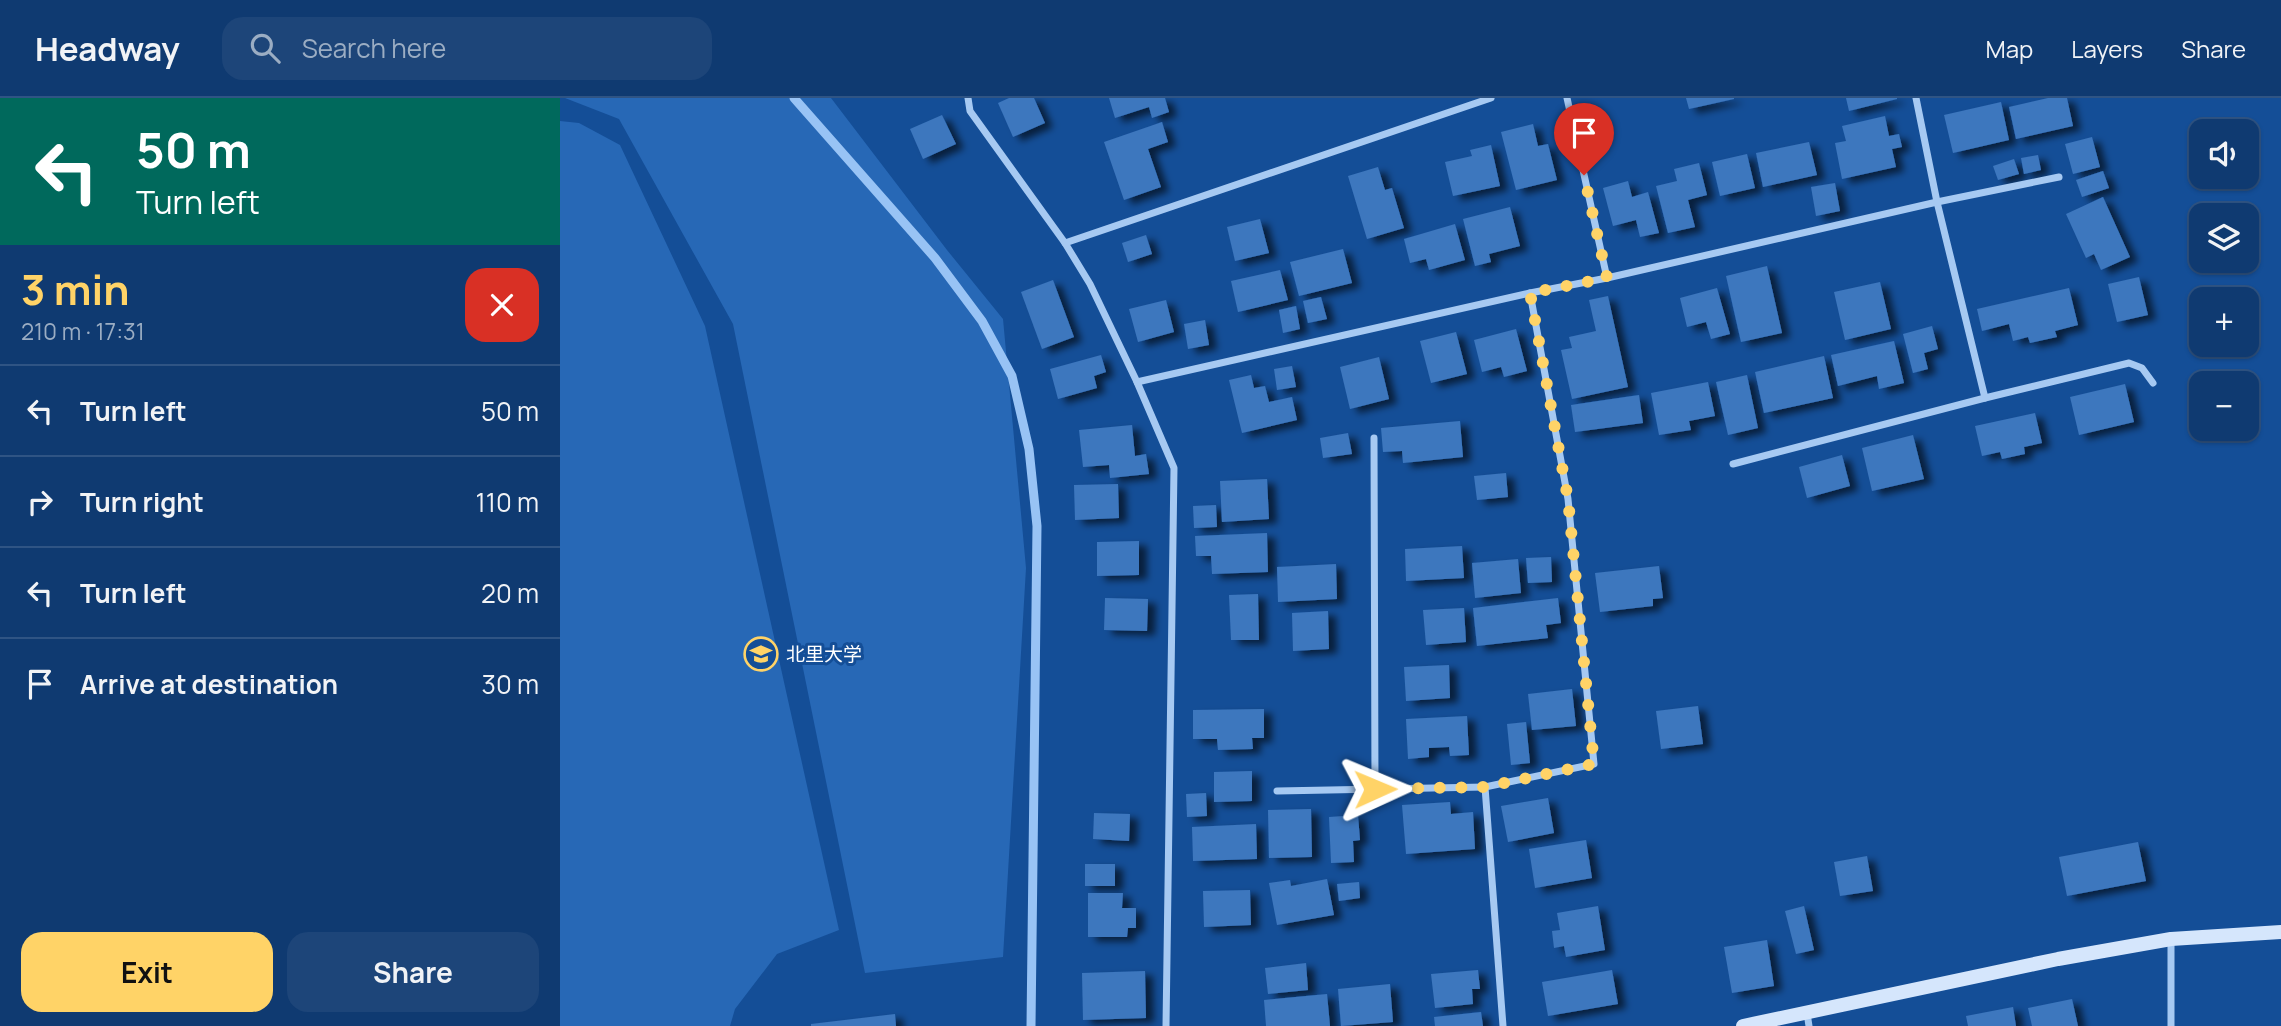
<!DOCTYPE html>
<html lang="en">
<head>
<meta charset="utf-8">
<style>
  :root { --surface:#0f3a71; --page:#1d4579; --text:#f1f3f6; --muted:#9badc3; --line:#2f5484; --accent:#ffd367 }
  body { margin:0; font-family:Manrope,"Noto Sans JP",sans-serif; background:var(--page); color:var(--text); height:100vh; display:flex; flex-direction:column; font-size:26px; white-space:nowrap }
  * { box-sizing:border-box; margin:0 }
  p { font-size:23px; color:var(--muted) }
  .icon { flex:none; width:38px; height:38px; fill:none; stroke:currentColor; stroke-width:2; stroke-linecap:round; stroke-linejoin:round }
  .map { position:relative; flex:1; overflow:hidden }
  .drawer { display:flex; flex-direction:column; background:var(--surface); width:560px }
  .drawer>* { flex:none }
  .banner { background:#00695c; color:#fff; overflow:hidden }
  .tools { position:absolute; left:1629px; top:21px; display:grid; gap:14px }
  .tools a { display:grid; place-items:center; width:70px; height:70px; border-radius:14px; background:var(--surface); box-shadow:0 2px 5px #0004,0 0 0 2px var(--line); font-size:35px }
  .pin { position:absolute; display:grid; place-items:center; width:60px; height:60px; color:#fff; margin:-72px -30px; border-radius:50% 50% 50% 0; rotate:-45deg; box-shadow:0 0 7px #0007 }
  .pin .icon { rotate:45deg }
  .me { position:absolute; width:77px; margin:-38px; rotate:89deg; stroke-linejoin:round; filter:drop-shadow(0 0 5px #0008) }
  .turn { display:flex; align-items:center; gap:24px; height:147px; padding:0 21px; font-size:32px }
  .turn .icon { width:91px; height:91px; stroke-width:2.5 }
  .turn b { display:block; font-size:49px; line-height:60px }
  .round { display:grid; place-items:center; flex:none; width:74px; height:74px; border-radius:21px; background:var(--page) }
  .headline { display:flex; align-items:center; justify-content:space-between; height:119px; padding:0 21px }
  h1 { font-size:42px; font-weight:700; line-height:52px; color:var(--accent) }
  .cta { display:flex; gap:14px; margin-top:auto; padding:14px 21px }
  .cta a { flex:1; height:80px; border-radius:21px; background:var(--accent); color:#111; font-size:28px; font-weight:700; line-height:80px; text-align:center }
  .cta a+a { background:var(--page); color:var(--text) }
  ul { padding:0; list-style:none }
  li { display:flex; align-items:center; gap:21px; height:91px; padding:0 21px; border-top:2px solid var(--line) }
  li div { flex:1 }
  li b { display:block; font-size:26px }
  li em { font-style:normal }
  header { display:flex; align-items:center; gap:42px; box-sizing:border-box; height:98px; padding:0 35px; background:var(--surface); border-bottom:2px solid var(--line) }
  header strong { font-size:33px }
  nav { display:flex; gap:38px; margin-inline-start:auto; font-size:24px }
  .search { width:490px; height:63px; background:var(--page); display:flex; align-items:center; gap:18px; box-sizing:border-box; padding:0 24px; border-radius:21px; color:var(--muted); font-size:26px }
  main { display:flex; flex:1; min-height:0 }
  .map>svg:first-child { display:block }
  .green { fill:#2768b6 }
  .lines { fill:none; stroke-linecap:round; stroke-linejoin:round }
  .stream { stroke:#98c3f5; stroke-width:9 }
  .building { fill:#3d77be; filter:url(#shadow) }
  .street { stroke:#a6c9f2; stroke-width:7 }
  .secondary { stroke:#d5e6fc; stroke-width:14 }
  .route { stroke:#ffd367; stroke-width:12; stroke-dasharray:0 21.6 }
  .labels { text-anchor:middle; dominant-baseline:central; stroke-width:6; stroke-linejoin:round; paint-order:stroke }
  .poi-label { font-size:19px; fill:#fff; stroke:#144e97; text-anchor:start }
</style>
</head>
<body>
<header>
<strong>Headway</strong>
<div class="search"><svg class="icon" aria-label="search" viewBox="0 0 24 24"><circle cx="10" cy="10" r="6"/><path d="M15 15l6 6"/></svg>Search here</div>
<nav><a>Map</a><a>Layers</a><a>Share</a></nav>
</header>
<main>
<section class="drawer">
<div class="banner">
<div class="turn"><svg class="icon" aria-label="left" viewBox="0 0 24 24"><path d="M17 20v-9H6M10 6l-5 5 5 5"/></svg><div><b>50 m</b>Turn left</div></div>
</div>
<div class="headline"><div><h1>3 min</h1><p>210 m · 17:31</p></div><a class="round" style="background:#d93025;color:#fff"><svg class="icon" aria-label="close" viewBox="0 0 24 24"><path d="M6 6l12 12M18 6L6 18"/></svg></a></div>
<ul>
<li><svg class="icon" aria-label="left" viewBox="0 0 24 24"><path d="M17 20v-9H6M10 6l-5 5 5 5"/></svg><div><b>Turn left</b></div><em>50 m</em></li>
<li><svg class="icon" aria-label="right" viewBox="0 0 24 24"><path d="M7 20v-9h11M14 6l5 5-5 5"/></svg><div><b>Turn right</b></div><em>110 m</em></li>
<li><svg class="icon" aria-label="left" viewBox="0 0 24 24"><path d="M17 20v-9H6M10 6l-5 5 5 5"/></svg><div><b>Turn left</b></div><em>20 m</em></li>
<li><svg class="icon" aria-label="arrive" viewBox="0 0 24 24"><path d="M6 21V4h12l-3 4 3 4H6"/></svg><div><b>Arrive at destination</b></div><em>30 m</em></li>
</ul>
<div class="cta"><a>Exit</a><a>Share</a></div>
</section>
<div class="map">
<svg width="1721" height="928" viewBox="0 0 1721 928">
  <defs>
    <filter id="shadow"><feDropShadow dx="8" dy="4.5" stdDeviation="3.5" flood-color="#0009"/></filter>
  </defs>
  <rect width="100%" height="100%" fill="#144e97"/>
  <!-- green -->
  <g class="green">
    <polygon points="5,0 271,0 387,152 443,221 466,470 443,859 305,875 173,226 59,21"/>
    <polygon points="0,23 19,25 60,47 145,228 279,832 217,856 175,911 170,928 0,928"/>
  </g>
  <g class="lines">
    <!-- stream -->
    <polyline class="stream" points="234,0 375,160 422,223 452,278 469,351 477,428 471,928"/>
  </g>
  <!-- building -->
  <g class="building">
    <polygon points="449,0 474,0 485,25 453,39 438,5"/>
    <polygon points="549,0 605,0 609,14 592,20 589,9 555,20"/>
    <polygon points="1126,0 1174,0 1174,1 1129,11"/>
    <polygon points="1286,0 1337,0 1337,1 1289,13"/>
    <polygon points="1488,0 1507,0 1513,28 1456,41 1449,9"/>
    <polygon points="1441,4 1449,42 1393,55 1384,17"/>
    <polygon points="382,17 396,46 363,61 350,31"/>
    <polygon points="1325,18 1329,38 1339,36 1342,49 1332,51 1336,69 1282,81 1275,45 1286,43 1282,28"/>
    <polygon points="602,24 608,44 588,51 601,89 564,102 544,44"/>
    <polygon points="973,26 978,48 988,46 997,82 956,92 941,34"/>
    <polygon points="1532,39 1540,69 1513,76 1505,46"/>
    <polygon points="1249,44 1257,77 1203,89 1196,55"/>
    <polygon points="931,47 940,88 893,98 885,64 912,58 910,52"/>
    <polygon points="1187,56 1195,90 1160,98 1152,64"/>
    <polygon points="1478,57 1481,72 1464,76 1461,60"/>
    <polygon points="1454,61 1459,76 1438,82 1433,68"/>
    <polygon points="1139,65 1147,97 1128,102 1135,129 1108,135 1096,88 1117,83 1114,71"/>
    <polygon points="818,69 825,92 832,90 844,130 807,141 788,78"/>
    <polygon points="1543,73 1549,90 1522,99 1516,82"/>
    <polygon points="1068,83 1072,99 1088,94 1099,135 1080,139 1076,122 1053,128 1043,90"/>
    <polygon points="1275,85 1280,113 1256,118 1251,89"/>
    <polygon points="1543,99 1570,159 1541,172 1534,156 1526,160 1506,116"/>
    <polygon points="950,109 960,148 929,156 931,164 915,168 903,121"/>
    <polygon points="700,121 709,155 675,163 667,129"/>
    <polygon points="895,126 905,162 869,172 866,161 850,165 844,141"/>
    <polygon points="586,137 592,156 568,164 562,145"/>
    <polygon points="783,151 792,185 739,198 730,164"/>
    <polygon points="1207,168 1222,235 1181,244 1166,178"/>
    <polygon points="720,172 728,202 678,214 671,183"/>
    <polygon points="1579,179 1588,217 1557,224 1548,186"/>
    <polygon points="493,182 514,239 482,251 461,194"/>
    <polygon points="1320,184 1331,231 1285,242 1274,194"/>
    <polygon points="1157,190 1170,236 1151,241 1146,224 1127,229 1120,200"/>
    <polygon points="1509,190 1518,227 1495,233 1497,239 1470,245 1468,239 1453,243 1449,226 1422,233 1417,211"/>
    <polygon points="1048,198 1068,289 1012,301 1001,252 1012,250 1009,239 1036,233 1029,202"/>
    <polygon points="761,199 767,221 748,225 743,203"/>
    <polygon points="606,202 614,234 578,244 569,211"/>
    <polygon points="736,208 740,231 723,235 719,212"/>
    <polygon points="645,222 649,247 628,251 624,226"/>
    <polygon points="1372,228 1378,251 1364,255 1368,271 1353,275 1343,236"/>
    <polygon points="956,231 967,273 944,279 941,269 922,274 914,242"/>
    <polygon points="896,234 907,276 871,285 860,243"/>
    <polygon points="1334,243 1344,285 1319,291 1317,278 1278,288 1271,257"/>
    <polygon points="541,257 546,274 534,278 537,290 498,301 490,271"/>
    <polygon points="1264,258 1273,300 1204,315 1195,274"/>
    <polygon points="819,259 829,301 790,311 780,269"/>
    <polygon points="732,268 736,289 717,292 714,271"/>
    <polygon points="691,277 694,290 705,288 709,304 732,299 737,322 682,335 669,282"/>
    <polygon points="1187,277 1198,330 1168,337 1156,284"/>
    <polygon points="1148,284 1155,318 1129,323 1131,332 1099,337 1091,295"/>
    <polygon points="1565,286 1574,324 1519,337 1510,299"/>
    <polygon points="1079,297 1083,325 1015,334 1011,307"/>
    <polygon points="1475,315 1482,345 1464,349 1465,356 1442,361 1440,354 1422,358 1415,328"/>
    <polygon points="900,323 903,359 843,365 842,353 823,354 821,330"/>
    <polygon points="572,327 575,358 586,356 589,376 550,380 549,367 523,369 519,332"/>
    <polygon points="788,335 792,356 763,360 760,340"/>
    <polygon points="1353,337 1364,381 1312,393 1302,350"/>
    <polygon points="1282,357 1290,388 1247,400 1239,369"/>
    <polygon points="946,375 948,399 917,402 914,378"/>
    <polygon points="707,381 709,421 662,424 660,383"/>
    <polygon points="558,386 559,420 515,422 514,387"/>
    <polygon points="656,407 657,429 634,430 633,408"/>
    <polygon points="707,435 708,474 652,476 651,458 636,458 635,438"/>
    <polygon points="579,443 579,477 537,478 537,444"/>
    <polygon points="902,448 904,480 846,483 845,451"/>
    <polygon points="991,459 992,484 968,485 966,460"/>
    <polygon points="958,461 961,495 915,500 912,465"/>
    <polygon points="776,466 777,501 718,504 717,469"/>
    <polygon points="1099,468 1103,500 1093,501 1093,508 1040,514 1035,475"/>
    <polygon points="698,496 699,542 671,542 669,497"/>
    <polygon points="545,500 588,501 587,533 544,532"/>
    <polygon points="998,500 1001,525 986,527 988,540 917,548 913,510"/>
    <polygon points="904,510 906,544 866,547 863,512"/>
    <polygon points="768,513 769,551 733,553 732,515"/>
    <polygon points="889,567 890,600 846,603 844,569"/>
    <polygon points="1012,591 1016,628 972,632 968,596"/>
    <polygon points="1138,608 1143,646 1101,651 1096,613"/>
    <polygon points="704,611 704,640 692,640 693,651 658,652 657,641 633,641 633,612"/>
    <polygon points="907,618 909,657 890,658 889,649 869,650 869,659 848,661 846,621"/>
    <polygon points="966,624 970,665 951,667 947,626"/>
    <polygon points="692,673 692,703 654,704 654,674"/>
    <polygon points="646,695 647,718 627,719 626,696"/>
    <polygon points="988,700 994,735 948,744 941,708"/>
    <polygon points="890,704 891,716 913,714 915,751 846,756 842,707"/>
    <polygon points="751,711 752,759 709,760 708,712"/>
    <polygon points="534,715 570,716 569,743 533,741"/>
    <polygon points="798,717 800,742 793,743 794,764 771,765 769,719"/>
    <polygon points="696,726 697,761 633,763 632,729"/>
    <polygon points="1026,742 1032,780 975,790 969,751"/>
    <polygon points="1578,744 1586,783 1507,798 1499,759"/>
    <polygon points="1307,758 1313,793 1280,798 1274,764"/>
    <rect x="525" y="766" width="30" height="22"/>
    <polygon points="767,781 774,817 717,827 709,785 730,782 731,788"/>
    <polygon points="799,784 800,800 779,803 777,786"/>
    <polygon points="690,792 691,827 644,829 643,793"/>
    <polygon points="528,795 563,795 562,810 576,810 576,830 568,830 567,839 528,839"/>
    <polygon points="1038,808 1045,852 1006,859 1004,848 994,850 992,833 1000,832 997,815"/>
    <polygon points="1244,808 1254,852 1236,856 1225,813"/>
    <polygon points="1207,842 1214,888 1172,895 1164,849"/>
    <polygon points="746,865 748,892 708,896 705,870"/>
    <polygon points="918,872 920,891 912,891 913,906 875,910 871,876"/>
    <polygon points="1052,872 1058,906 988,918 982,884"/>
    <polygon points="585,873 586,920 523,922 522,875"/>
    <polygon points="830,886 833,924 781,928 778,891"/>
    <polygon points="767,896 770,928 706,928 704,902"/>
    <polygon points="1512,901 1518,928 1472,928 1468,910"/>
    <polygon points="1453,909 1456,928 1408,928 1406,918"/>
    <polygon points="921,914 923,928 875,928 874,919"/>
    <polygon points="335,916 336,928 251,928 251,926"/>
  </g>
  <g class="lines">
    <!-- street -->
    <g class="street">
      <polyline points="408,0 410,13 505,145 530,186 577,284 614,370 606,928"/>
      <polyline points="1007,0 1047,180"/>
      <polyline points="1356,0 1377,104 1425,300"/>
      <polyline points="505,145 931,0"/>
      <polyline points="577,284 970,195 1047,180 1377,104 1499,79"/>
      <polyline points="814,340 815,691"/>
      <polyline points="1173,366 1425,300 1569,265 1582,270 1593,285"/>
      <polyline points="717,693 925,689"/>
      <polyline points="1611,842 1611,928"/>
      <polyline points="1247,915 1249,928"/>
      <polyline points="943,928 925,689 1034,666 1008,401 970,195"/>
    </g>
    <!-- secondary -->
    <polyline class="secondary" points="1183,928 1498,861 1611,841 1721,834"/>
  </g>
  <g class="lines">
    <!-- route -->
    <polyline class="route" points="815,691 925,689 1034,666 1008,401 970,195 1047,180 1024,77"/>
  </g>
  <!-- icons -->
  <defs>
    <symbol id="university-ring" viewBox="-11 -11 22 22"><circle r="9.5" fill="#144e97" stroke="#ffd367" stroke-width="1.5"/><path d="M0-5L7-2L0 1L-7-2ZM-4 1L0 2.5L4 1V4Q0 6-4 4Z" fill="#ffd367"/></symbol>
  </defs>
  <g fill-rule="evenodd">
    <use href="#university-ring" x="182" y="537" width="38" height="38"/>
  </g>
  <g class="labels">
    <!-- poi labels -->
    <g class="poi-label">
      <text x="226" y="556">北里大学</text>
    </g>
  </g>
</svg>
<div class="tools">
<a><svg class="icon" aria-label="sound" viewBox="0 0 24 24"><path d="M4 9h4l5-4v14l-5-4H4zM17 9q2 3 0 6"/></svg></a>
<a><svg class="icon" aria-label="layers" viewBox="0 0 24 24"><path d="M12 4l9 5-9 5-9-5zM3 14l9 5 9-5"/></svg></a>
<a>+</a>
<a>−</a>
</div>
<div class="pin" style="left:1024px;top:77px;background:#d93025"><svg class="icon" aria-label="arrive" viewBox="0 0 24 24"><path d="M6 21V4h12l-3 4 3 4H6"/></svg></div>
<svg class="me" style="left:815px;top:691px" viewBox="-20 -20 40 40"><path d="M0-17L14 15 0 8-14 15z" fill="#ffd367" stroke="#fff" stroke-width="4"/></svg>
</div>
</main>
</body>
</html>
